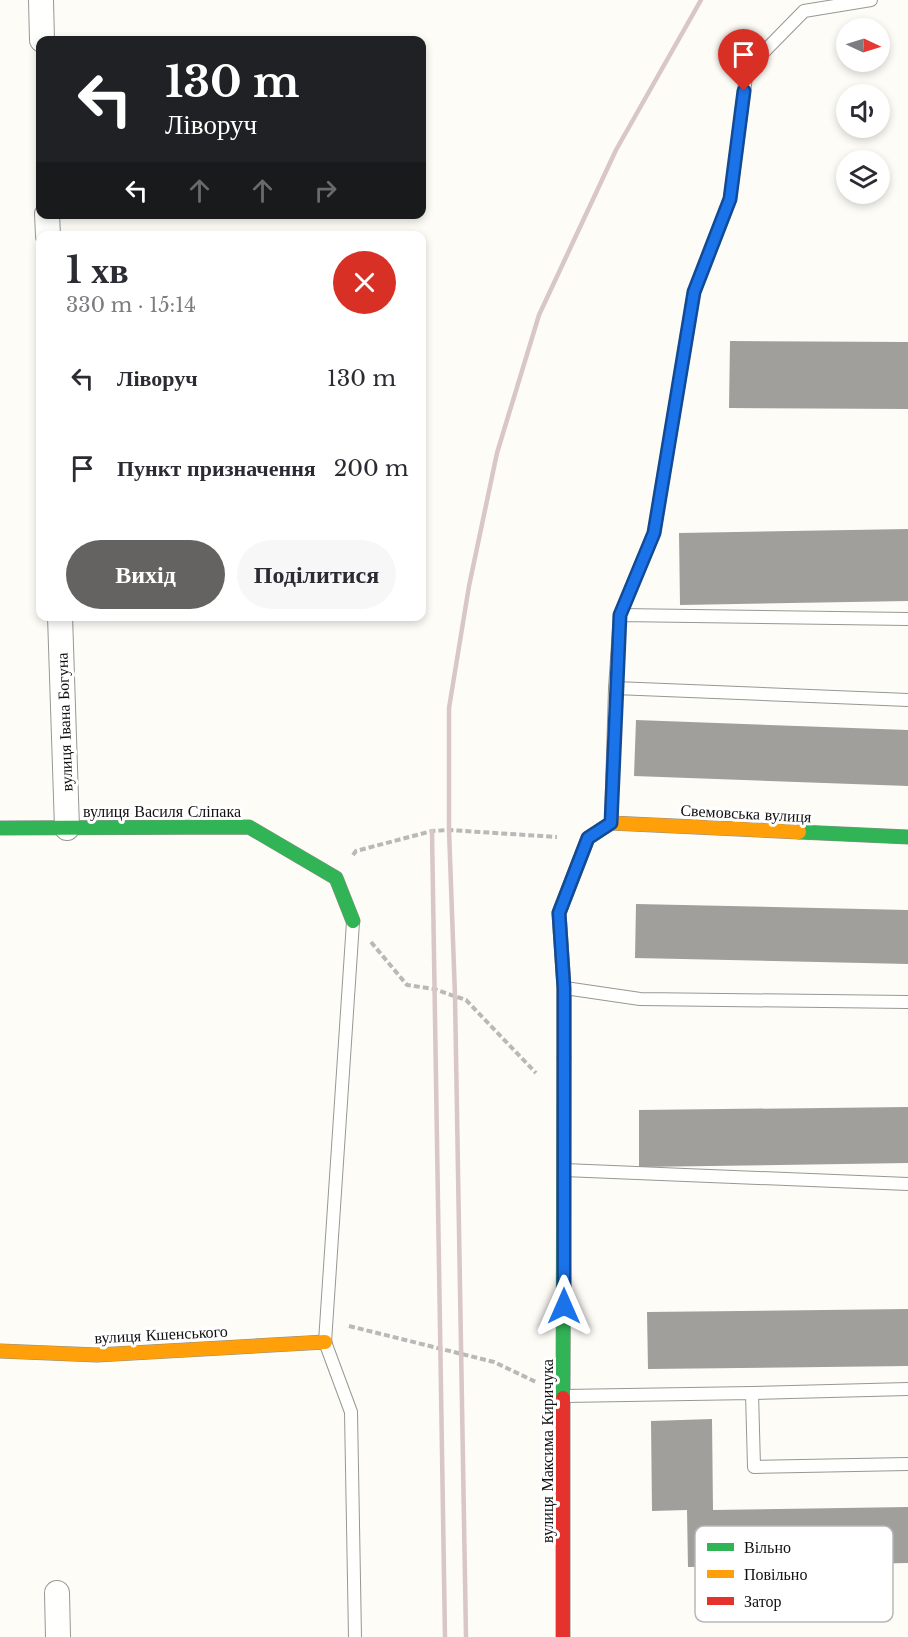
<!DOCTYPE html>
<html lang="uk">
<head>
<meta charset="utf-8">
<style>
  :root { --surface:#fff; --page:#f7f7f7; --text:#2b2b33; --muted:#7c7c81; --accent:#646362 }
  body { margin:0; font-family:"Libre Baskerville",serif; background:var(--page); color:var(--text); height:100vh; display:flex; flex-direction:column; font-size:22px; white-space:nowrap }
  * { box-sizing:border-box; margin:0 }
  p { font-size:20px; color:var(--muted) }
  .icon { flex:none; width:33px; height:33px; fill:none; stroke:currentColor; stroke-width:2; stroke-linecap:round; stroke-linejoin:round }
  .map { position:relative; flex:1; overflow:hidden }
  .details { position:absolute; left:36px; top:231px; width:390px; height:390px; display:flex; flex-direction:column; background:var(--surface); border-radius:12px; box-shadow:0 3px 9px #0003 }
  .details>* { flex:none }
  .hud { position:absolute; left:36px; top:36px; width:390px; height:183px; border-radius:12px; box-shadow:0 3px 9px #0003; background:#202124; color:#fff; overflow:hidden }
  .needle { width:39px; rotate:94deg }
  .controls { position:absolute; left:836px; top:18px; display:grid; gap:12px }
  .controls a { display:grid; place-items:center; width:54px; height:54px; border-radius:50%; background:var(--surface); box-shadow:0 3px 9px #0003; font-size:30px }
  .pin { position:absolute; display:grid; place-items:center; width:51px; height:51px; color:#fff; margin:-62px -26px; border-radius:50% 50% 50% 0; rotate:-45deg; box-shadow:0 0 6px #0007 }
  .pin .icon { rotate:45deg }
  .me { position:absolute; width:66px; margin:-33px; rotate:0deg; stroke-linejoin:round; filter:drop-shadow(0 0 4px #0008) }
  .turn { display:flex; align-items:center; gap:21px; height:126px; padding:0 30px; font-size:27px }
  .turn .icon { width:78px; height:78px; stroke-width:2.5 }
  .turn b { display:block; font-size:42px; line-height:51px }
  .lanes { display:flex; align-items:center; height:57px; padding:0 30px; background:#0003; justify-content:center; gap:30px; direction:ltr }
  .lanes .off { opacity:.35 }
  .round { display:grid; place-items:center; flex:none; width:63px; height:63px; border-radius:32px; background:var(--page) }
  .overview { display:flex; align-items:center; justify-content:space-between; height:102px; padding:0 30px }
  h1 { font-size:36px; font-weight:700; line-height:45px }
  .cta { display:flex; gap:12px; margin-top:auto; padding:12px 30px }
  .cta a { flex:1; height:69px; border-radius:36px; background:var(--accent); color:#fff; font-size:24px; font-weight:700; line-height:69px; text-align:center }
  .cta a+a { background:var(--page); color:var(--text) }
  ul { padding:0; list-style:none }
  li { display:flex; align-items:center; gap:18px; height:90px; padding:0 30px }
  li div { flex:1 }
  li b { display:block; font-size:22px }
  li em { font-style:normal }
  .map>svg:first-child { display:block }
  .building { fill:#a19f9c }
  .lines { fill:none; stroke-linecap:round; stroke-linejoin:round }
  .lane-casing { stroke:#979795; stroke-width:14 }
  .street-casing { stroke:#979795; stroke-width:26 }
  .fast-casing { stroke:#8e8d8b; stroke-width:15 }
  .slow-casing { stroke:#8e8d8b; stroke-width:15 }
  .jam-casing { stroke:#8e8d8b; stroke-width:15 }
  .path { stroke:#b9b9b8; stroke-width:4; stroke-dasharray:6 3; stroke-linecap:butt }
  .lane { stroke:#fffffe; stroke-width:12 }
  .street { stroke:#fffffe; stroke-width:24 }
  .fast { stroke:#30b455; stroke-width:14 }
  .slow { stroke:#ff9f0a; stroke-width:14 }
  .jam { stroke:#e5322d; stroke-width:14 }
  .rail { stroke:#d9c6c7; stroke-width:4.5 }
  .route-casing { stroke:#114b97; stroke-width:15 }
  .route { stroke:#1a73e8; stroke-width:10 }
  .labels { text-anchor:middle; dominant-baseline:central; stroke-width:6; stroke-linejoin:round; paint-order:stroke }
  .street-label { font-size:16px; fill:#111; stroke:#fff }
  .key { fill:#fff; stroke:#b8b8b8; stroke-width:1.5 }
  .key-label { font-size:16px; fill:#111 }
</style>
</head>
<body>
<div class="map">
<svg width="908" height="1637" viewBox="0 0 908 1637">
  <rect width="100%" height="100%" fill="#fdfcf7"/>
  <!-- building -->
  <g class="building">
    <polygon points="730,341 908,342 908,409 729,408"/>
    <polygon points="908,529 908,601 680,605 679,533"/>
    <polygon points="636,720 908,730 908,786 634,776"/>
    <polygon points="636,904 908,910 908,964 635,958"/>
    <polygon points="908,1107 908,1163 639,1167 639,1110"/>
    <polygon points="908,1309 908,1366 648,1369 647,1312"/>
    <polygon points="712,1419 713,1510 908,1507 908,1563 688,1567 687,1510 652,1511 651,1421"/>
  </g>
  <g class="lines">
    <defs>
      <g id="lane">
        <polyline points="620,615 654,533 694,292 730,199 747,69 804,11 871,0"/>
        <polyline points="615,688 620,615 908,619"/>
        <polyline points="611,823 615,688 908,700"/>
        <polyline points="353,922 325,1342 351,1412 355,1637"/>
        <polyline points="565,988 640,999 908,1002"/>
        <polyline points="564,1170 908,1184"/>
        <polyline points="752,1393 908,1389"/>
        <polyline points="564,1396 752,1393 754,1467 908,1464"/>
      </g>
      <g id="street">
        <polyline points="41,0 42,40"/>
        <polyline points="47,214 48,236"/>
        <polyline points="60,616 67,828"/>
        <polyline points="57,1593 58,1637"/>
      </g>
      <g id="fast">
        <polyline points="0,828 249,827 336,878 353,921"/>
        <polyline points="799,832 908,837"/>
        <polyline points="563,1398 564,1057"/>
      </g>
      <g id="slow">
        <polyline points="564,1057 564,988 559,913 588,838 611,823 799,832"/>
        <polyline points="0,1351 97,1355 325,1342"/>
      </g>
      <polyline id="jam" points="563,1637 563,1398"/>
    </defs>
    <!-- lane casing -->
    <use href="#lane" class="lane-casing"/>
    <!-- street casing -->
    <use href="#street" class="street-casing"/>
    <!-- fast casing -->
    <use href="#fast" class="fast-casing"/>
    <!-- slow casing -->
    <use href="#slow" class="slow-casing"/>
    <!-- jam casing -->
    <use href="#jam" class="jam-casing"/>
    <!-- path -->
    <g class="path">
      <polyline points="353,855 356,851 432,831 449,830 557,837"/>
      <polyline points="371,942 407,985 434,989 466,1000 536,1073"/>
      <polyline points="349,1326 494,1362 536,1382"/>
    </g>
    <!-- lane -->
    <use href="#lane" class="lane"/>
    <!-- street -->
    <use href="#street" class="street"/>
    <!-- fast -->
    <use href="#fast" class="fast"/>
    <!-- slow -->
    <use href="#slow" class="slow"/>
    <!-- jam -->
    <use href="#jam" class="jam"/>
    <!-- rail -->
    <g class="rail">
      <polyline points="432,831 445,1637"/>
      <polyline points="466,1637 455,996 449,830 449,708 469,586 497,453 539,315 616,150 701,0"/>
    </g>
  </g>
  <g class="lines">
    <defs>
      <polyline id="route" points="564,1306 564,988 559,913 588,838 611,823 620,615 654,533 694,292 730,199 744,91"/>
    </defs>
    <!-- route casing -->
    <use href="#route" class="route-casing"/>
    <!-- route -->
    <use href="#route" class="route"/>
  </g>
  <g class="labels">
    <!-- street labels -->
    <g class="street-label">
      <text transform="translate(64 722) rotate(-92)">вулиця Івана Богуна</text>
      <text x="162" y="811">вулиця Василя Сліпака</text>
      <text transform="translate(746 813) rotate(3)">Свемовська вулиця</text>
      <text transform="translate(161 1334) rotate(-3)">вулиця Кшенського</text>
      <text transform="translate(547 1451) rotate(-90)">вулиця Максима Киричука</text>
    </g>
  </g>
  <!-- legend -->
  <rect x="695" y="1526" width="198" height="96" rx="9" class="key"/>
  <rect x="707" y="1543" width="27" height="8" fill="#30b455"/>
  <rect x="707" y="1570" width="27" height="8" fill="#ff9f0a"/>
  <rect x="707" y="1597" width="27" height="8" fill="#e5322d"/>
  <g class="key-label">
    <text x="744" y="1553">Вільно</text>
    <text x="744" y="1580">Повільно</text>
    <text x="744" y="1607">Затор</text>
  </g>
</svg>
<div class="controls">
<a><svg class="needle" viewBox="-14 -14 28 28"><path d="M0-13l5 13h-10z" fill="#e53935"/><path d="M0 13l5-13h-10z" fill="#7c7c81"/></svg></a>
<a><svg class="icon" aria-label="sound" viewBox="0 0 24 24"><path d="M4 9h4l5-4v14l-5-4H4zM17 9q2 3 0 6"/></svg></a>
<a><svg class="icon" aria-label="layers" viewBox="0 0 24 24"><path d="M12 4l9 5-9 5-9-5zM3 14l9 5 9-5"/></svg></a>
</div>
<div class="pin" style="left:744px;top:91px;background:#d93025"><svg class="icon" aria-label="arrive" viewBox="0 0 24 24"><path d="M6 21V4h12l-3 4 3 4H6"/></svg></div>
<svg class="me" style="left:564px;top:1306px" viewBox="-20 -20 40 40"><path d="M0-17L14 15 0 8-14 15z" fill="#1a73e8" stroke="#fff" stroke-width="4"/></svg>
<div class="hud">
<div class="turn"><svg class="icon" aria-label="left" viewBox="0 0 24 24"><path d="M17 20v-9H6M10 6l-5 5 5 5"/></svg><div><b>130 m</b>Ліворуч</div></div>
<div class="lanes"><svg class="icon" aria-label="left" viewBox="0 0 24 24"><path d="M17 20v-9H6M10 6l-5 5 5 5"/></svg><svg class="icon off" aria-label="ahead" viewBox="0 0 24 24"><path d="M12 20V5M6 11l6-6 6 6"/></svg><svg class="icon off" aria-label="ahead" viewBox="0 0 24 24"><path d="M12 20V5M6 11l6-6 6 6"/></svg><svg class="icon off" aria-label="right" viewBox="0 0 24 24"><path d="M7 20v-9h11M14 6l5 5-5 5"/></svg></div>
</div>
<section class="details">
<div class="overview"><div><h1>1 хв</h1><p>330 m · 15:14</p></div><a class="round" style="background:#d93025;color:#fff"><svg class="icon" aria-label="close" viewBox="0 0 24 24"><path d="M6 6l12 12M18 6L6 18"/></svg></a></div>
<ul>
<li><svg class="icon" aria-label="left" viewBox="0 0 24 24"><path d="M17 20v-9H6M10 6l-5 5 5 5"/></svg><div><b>Ліворуч</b></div><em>130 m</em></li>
<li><svg class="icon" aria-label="arrive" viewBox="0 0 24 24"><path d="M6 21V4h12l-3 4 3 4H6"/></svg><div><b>Пункт призначення</b></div><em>200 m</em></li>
</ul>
<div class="cta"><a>Вихід</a><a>Поділитися</a></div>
</section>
</div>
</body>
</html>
